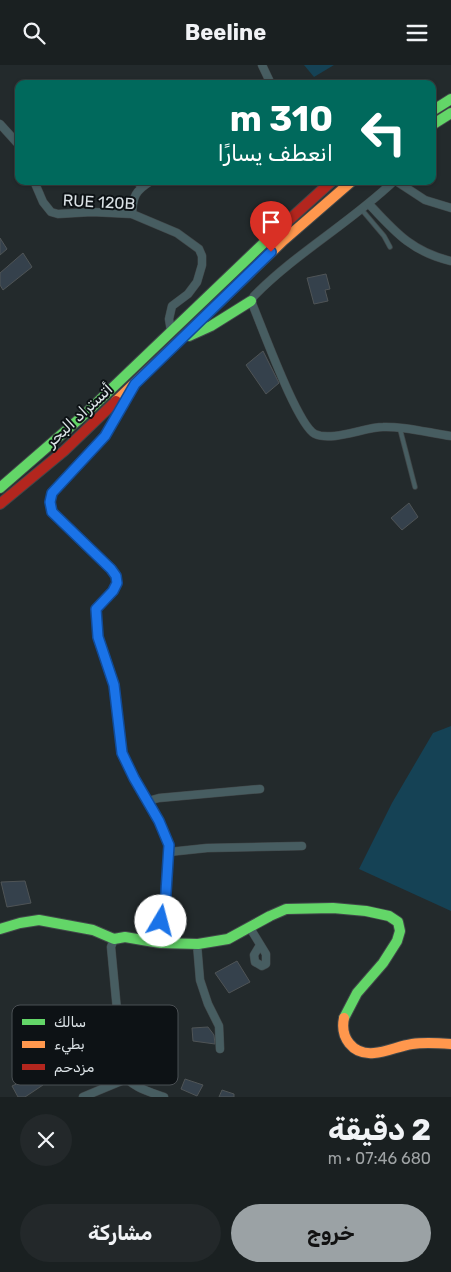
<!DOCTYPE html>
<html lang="ar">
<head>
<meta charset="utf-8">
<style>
  :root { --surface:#1a2021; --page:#23282a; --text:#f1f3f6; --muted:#9fa3a5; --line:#383e3f; --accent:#9ba2a5 }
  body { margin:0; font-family:Rubik,"Noto Naskh Arabic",sans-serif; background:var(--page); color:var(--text); direction:rtl; height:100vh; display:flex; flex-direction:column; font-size:19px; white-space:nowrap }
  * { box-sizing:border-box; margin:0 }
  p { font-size:16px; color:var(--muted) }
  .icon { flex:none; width:28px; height:28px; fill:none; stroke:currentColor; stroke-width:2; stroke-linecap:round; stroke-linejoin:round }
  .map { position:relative; height:1032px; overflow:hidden; direction:ltr }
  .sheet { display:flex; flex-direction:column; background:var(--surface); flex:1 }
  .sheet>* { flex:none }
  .guide { position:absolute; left:15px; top:15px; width:421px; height:105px; border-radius:10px; box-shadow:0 1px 4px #0004,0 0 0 1px var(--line); direction:rtl; background:#00695c; color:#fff; overflow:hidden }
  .pin { position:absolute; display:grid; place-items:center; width:42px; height:42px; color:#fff; margin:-51px -21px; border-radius:50% 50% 50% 0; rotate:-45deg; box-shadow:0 0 5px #0007 }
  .pin .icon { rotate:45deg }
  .me { position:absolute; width:55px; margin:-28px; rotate:8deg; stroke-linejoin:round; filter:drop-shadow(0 0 4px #0008) }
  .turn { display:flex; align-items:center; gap:18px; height:105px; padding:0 20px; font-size:22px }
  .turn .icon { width:65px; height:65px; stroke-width:2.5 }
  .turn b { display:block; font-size:35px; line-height:42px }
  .round { display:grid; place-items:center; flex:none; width:52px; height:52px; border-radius:26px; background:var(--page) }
  .summary { display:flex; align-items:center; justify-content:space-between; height:85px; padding:0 20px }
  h1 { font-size:30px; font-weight:700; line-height:38px }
  .cta { display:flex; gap:10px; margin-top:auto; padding:10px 20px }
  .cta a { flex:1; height:58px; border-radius:30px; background:var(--accent); color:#111; font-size:20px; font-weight:700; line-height:58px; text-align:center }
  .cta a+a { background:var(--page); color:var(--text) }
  header { display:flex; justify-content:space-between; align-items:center; height:65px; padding:0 20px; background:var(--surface); font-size:22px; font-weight:700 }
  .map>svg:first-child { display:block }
  .green { fill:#154255 }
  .building { fill:#35414c; stroke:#4f5456 }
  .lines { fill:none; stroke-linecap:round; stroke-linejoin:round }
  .lane-casing { stroke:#414749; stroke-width:5.5 }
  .street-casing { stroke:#414749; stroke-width:9 }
  .fast-casing { stroke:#414749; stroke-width:12 }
  .slow-casing { stroke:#414749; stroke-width:12 }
  .jam-casing { stroke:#414749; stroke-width:12 }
  .lane { stroke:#475d61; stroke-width:4 }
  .street { stroke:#475d61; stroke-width:8 }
  .fast { stroke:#63d668; stroke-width:10 }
  .slow { stroke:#ff974d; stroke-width:10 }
  .jam { stroke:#b3261e; stroke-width:10 }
  .route-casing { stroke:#114b97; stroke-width:12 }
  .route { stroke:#1a73e8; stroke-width:9 }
  .labels { text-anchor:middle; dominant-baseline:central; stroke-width:4; stroke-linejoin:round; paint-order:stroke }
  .street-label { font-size:16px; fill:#dbe2e6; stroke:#0d1215 }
  .key { fill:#0d1215; stroke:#4b5054; stroke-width:1 }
  .key-label { font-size:14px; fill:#dbe2e6 }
</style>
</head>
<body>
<header><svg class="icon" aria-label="menu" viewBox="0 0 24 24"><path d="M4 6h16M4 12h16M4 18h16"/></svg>Beeline<svg class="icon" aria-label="search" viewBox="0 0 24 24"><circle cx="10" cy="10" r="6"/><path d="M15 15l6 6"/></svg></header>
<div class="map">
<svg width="451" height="1032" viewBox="0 0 451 1032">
  <rect width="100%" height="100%" fill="#232a2c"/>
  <!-- green -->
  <g class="green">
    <polygon points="304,0 334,0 314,12"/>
    <polygon points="451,661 451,846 359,804 392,738 433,668"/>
  </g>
  <!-- building -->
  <g class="building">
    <polygon points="0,173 7,184 0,190"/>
    <polygon points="23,188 32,202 3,225 0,220 0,208"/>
    <polygon points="326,209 330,224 325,225 328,236 314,239 307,213"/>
    <polygon points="263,286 279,318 266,329 246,300"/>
    <polygon points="409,438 418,452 402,465 391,453"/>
    <polygon points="25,816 31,838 7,842 1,817"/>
    <polygon points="237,896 250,917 229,928 215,908"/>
    <polygon points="208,962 214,970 215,979 193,976 192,963"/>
    <polygon points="38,1009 43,1020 25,1032 18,1032 12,1021"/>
    <polygon points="185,1014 203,1020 197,1031 181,1024"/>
    <polygon points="222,1025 234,1029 234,1032 219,1032"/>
  </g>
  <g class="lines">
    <defs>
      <g id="lane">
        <polyline points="136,116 140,124"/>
        <polyline points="362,145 384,171 390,182"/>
        <polyline points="400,364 415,422"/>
      </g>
      <g id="street">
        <polyline points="262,0 271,19"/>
        <polyline points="0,59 19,80"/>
        <polyline points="34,116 43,137 51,147 58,149 92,147 132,149 177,168 199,184 202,191 202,200 197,217 188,229 172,241 169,254 171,266"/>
        <path d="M394,116c-44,42 -98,72 -140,115l-3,5c10,23 46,124 64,133 17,8 50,-7 68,-7 22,-1 46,6 68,9"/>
        <polyline points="396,116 425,135 451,143"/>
        <path d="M369,139c26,28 43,48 82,57"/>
        <path d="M132,149c1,-18 3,-23 19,-33"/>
        <polyline points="129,329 105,371 52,428 50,437 52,447 111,504 115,511 117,518 113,526 96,544 98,572 114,620 122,688 134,713 159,756 169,780 165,843 158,866 152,876"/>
        <polyline points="148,736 159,733 260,724"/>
        <polyline points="169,787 207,783 302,781"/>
        <polyline points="250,863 266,889 266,899 262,901 255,897 254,890 260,880"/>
        <path d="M114,874l-3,8 12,126c7,14 27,19 41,24"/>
        <polyline points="197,879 200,915 208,939 219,961 220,984"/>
        <polyline points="83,1032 126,1014"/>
      </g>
      <g id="fast">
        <polyline points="432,46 451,34"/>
        <polyline points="432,60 451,48"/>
        <polyline points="189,271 211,261 251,236"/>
        <polyline points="0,423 85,349 268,174"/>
        <polyline points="0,864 20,858 39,855 93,865 114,874 125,872 160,878 198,879 228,874 270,851 286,844 333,843 366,846 389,851 398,857 400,866 397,876 383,898 357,928 344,953"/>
      </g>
      <g id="slow">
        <polyline points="116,336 284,175 352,116"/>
        <path d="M344,953c-4,19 8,37 30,35 13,-1 25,-7 38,-9 13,-2 26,-1 39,0"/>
      </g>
      <g id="jam">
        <polyline points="268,174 332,116"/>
        <polyline points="0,439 64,386 116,336"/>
      </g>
    </defs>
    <!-- lane casing -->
    <use href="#lane" class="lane-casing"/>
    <!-- street casing -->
    <use href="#street" class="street-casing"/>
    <!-- fast casing -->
    <use href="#fast" class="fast-casing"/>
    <!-- slow casing -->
    <use href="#slow" class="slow-casing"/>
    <!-- jam casing -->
    <use href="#jam" class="jam-casing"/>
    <!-- lane -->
    <use href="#lane" class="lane"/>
    <!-- street -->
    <use href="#street" class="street"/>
    <!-- fast -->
    <use href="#fast" class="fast"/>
    <!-- slow -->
    <use href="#slow" class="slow"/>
    <!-- jam -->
    <use href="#jam" class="jam"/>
  </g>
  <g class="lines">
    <defs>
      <polyline id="route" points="161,856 165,843 169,780 159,756 134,713 122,688 114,620 98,572 96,544 113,526 117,518 116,511 111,504 52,447 50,437 52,428 105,371 135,319 271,187"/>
    </defs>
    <!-- route casing -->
    <use href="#route" class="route-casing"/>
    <!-- route -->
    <use href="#route" class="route"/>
  </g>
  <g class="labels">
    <!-- street labels -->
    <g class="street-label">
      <text transform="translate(99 137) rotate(3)">RUE 120B</text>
      <text transform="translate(79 350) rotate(-43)">أتستراد البحر</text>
    </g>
  </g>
  <!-- legend -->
  <rect x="12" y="940" width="166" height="80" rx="8" class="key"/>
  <rect x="22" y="954" width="23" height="6" fill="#63d668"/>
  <rect x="22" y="976" width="23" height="7" fill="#ff974d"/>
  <rect x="22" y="999" width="23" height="6" fill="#b3261e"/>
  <g class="key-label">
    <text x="54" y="962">سالك</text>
    <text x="54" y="984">بطيء</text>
    <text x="54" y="1007">مزدحم</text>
  </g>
</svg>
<div class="pin" style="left:271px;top:187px;background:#d93025"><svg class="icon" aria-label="arrive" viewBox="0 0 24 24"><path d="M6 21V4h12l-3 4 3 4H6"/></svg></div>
<svg class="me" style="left:161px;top:856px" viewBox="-20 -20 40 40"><circle r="19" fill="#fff"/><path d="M0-13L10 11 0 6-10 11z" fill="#1a73e8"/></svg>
<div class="guide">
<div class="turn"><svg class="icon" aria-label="left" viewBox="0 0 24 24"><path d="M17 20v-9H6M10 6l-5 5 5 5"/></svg><div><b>310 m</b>انعطف يسارًا</div></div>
</div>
</div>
<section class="sheet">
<div class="summary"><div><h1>2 دقيقة</h1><p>680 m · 07:46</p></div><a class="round"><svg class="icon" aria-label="close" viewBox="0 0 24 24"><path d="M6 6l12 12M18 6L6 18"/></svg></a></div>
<div class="cta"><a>خروج</a><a>مشاركة</a></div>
</section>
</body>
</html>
